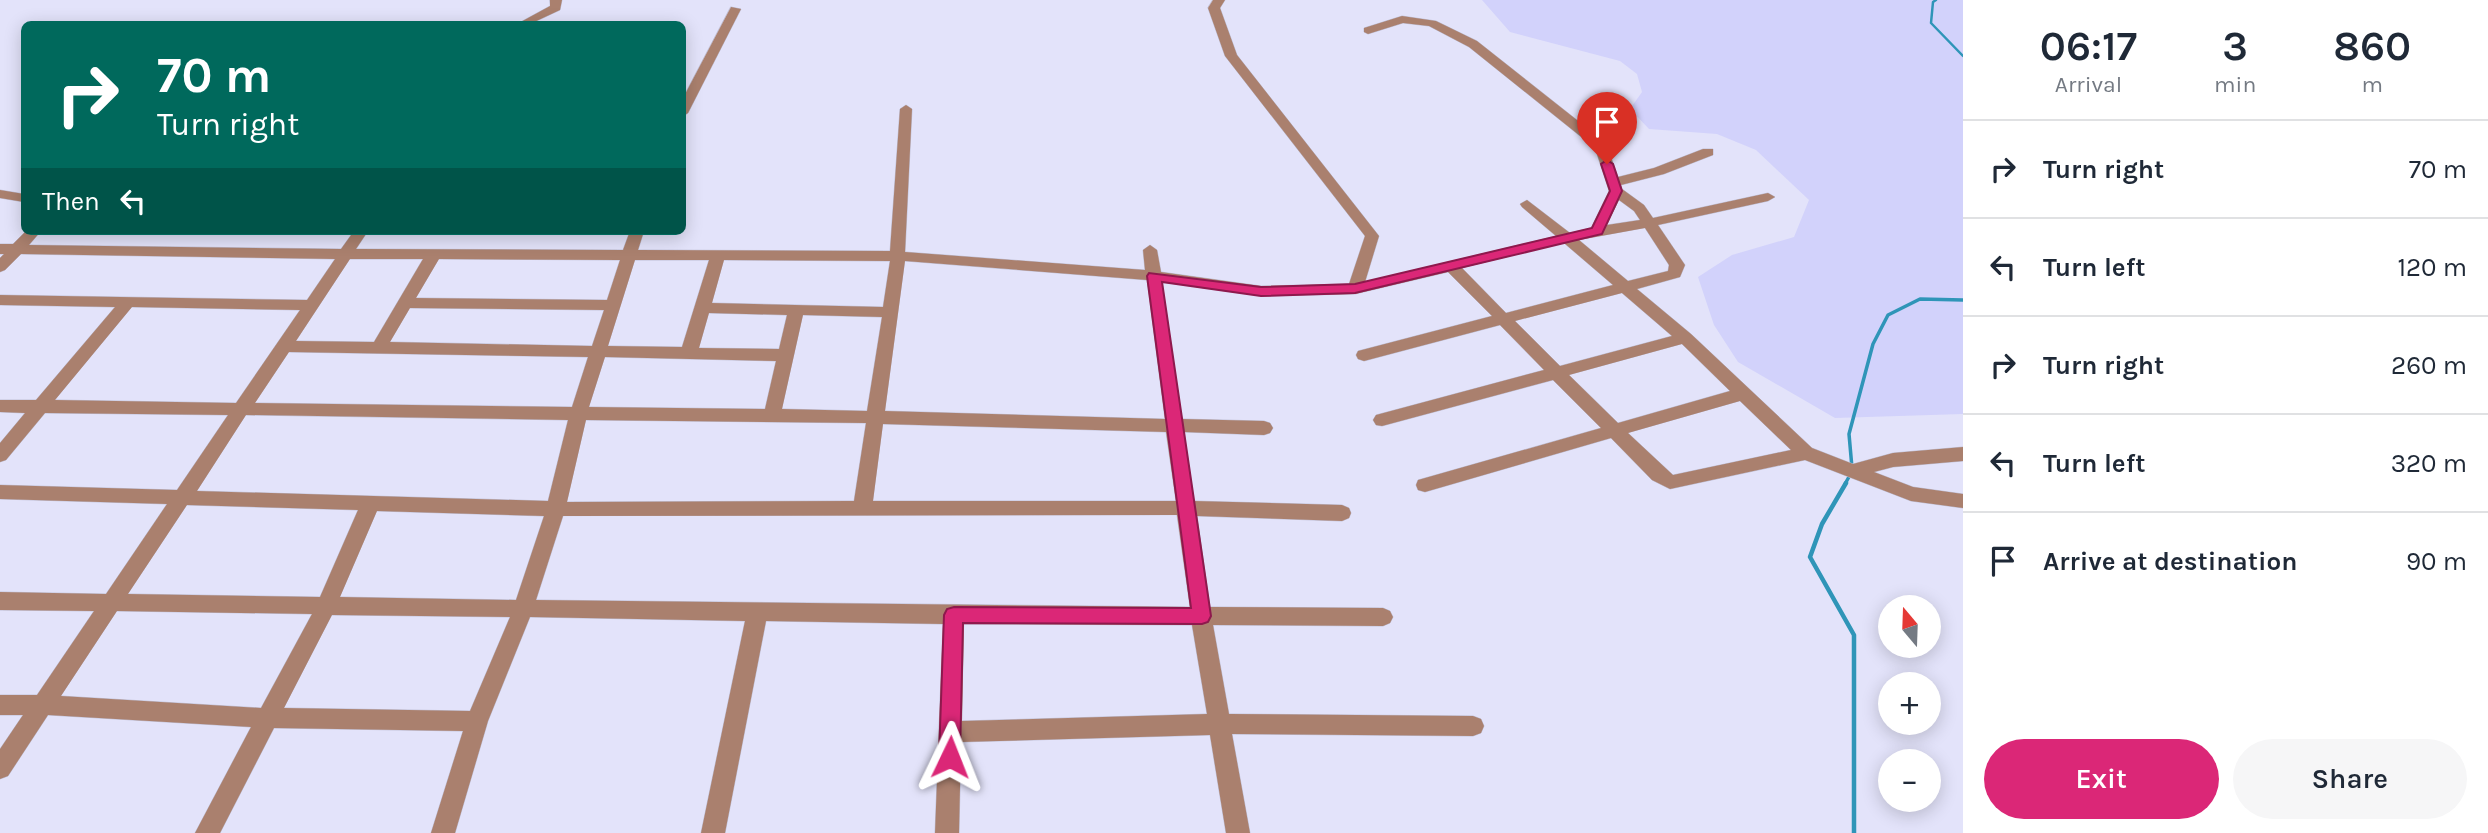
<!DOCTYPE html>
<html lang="en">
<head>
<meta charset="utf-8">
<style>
  :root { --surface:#fff; --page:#f6f6f7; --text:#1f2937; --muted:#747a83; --line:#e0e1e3; --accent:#db2777 }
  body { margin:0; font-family:Karla,sans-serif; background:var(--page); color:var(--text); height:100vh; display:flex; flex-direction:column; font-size:26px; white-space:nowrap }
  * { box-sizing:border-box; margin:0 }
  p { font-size:23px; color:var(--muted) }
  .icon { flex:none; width:38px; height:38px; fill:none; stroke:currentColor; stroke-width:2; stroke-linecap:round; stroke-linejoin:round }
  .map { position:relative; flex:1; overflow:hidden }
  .details { display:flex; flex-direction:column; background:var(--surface); width:525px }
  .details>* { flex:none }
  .guide { position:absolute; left:21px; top:21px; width:665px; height:214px; border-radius:10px; box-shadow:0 4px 18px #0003; background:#00695c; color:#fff; overflow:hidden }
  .needle { width:46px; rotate:341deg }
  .tools { position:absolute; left:1878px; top:595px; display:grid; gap:14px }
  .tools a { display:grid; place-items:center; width:63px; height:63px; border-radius:50%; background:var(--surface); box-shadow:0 4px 18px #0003; font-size:35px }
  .pin { position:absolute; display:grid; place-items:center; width:60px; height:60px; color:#fff; margin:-72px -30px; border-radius:50% 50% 50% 0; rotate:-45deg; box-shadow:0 0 7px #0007 }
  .pin .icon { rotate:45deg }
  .me { position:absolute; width:77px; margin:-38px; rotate:2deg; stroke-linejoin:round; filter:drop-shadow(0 0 5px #0008) }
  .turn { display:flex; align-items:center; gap:24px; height:147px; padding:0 21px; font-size:32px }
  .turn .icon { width:91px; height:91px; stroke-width:2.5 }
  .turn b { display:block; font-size:49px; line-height:60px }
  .then { display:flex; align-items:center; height:66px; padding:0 21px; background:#0003; gap:14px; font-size:26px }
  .eta { display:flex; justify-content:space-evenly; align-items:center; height:119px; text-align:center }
  .eta b { font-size:42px; font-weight:600; line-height:49px }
  .button { display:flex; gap:14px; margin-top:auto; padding:14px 21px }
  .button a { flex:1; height:80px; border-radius:42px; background:var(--accent); color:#fff; font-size:28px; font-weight:600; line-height:80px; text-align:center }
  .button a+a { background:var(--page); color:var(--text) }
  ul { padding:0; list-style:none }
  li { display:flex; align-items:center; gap:21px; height:98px; padding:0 21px; border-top:2px solid var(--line) }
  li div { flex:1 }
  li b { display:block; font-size:26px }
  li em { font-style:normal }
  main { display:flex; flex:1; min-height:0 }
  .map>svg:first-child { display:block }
  .green { fill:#d2d2fb }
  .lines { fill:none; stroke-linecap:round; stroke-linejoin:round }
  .stream-far2 { stroke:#2f95b8; stroke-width:2.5 }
  .stream-far1 { stroke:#2f95b8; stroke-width:3.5 }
  .stream { stroke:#2f95b8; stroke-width:4.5 }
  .minor-casing { stroke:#c0c0d6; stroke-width:1 }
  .minor { fill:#aa806e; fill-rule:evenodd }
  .route { fill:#db2777; stroke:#8e194d; stroke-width:2 }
</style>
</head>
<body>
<main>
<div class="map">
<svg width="1963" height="833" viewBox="0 0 1963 833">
  <rect width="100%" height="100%" fill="#e3e3fa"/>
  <!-- green -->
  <polygon class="green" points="1482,0 1963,0 1963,414 1835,418 1738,362 1714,325 1698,277 1732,255 1794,237 1809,200 1756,150 1717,134 1649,129 1630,109 1642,92 1637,74 1620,61 1510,32"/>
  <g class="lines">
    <!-- stream-far2 -->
    <polyline class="stream-far2" points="1936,0 1933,2 1931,23 1963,56"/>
    <!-- stream-far1 -->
    <g class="stream-far1">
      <polyline points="1852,468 1849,434 1873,344 1888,315 1920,299 1963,300"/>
      <polyline points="1845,484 1850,475"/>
    </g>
    <!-- stream -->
    <polyline class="stream" points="1846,483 1822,524 1810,557 1854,635 1854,833"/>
    <defs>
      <g id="minor">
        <polygon points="550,0 562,0 560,10 530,24 517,24 550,6"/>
        <path d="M1213,0h12l-5,8 17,47 142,181 -14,46 191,-46 -34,-29 -2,-3 7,-4 43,33 21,-5 18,-37 -14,-43 -126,-101 -40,-21 -26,-3 -35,11 -4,-2v-4l38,-12 34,5 41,20 129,102 12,34 36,-9 49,-19h10v6l-49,19 -43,11 1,4 22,16 9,13 115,-25 7,4 -7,4 -110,24 27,40 -5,12 -43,12 54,45 121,114 41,16 40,-11 70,-6v14l-70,6 -19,5 39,15 50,7v14l-52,-7 -106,-41 -135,29 -18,-9 -41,-42 -186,54 -7,-2 -2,-5 2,-5 183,-52 -48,-48 -171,46 -6,-1 -3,-5 3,-5 168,-45 -44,-45 -136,36 -6,-2 -2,-4 2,-4 134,-35 -44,-44 -93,22 -94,2 -99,-14 20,137 82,2 6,2 3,5 -3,5 -6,2 -80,-3 10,69 148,4 7,3 2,5 -2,5 -7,3 -145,-5 13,91 173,1 7,3 3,6 -3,6 -7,3 -170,-1 16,89 244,2 8,3 3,7 -3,7 -8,3 -241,-2 18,99h-24l-16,-98 -249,7 -2,91h-24l8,-209 -177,-3 -41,212h-24l44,-212 -215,-4 -42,104 -33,112h-24l32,-102 -189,-3 -54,105h-25l56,-106 -203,-12 -40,61 -8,3v-30l23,-34h-23v-20h37l57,-84 -94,-1v-18l106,2 61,-90 -167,-5v-14l177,5 51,-75 -183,-2 -39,47 -6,2v-19l25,-30 -25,-1v-12h36l79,-93 -115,-2v-10l307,5 28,-41 -314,-5 -16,16 -5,2v-14l4,-4h-4v-10h13l13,-13h15l-12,14 312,4 13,-18h14l-12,18 267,1 7,-19h14l-6,19 252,1 10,-142 6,-4 6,4 -7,143 240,18 -2,-20 7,-5 7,5 4,22 100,14 88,-2 16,-48 -140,-180 -17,-48zM1619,200l15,11 6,9 -33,5zM1645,228l24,37 -1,6 -40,10 -49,-41zM1564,243l49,42 -107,28 -44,-45zM350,259h73l-49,83 -78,-1zM439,259l181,1 -13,40 -191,-2zM635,260h74l-27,87 -74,-1zM724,260l166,1 -7,46 -171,-4zM905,261l242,19 18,139 -280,-8zM1622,293l50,43 -112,30 -45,-45zM132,307l168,3 -64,93 -181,-3zM410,308l194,2 -12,36 -202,-4zM709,313l78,2 -8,34 -80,-1zM803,315l79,2 -15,94 -85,-2zM1682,344l48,47 -112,32 -49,-48zM289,352l299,5 -16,50 -317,-4zM605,357l171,4 -11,48 -176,-2zM1740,401l51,49 -118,25 -45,-42zM246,415l322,5 -20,81 -351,-10zM586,420l280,3 -12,78 -287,1zM883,424l283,8 10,69h-303zM187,505l171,5 -38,87 -192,-3zM377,511l167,5 -28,84 -176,-3zM1177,515l13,92 -654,-7 27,-84zM117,611l195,3 -51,94 -200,-12zM332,615l178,2 -40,94 -186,-3zM964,624l228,1 15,89 -245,7z"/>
        <polygon points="731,7 741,9 688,113 682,117 682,100"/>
        <polygon points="0,190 24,194 24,202 0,198"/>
      </g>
    </defs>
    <!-- minor casing -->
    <use href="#minor" class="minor-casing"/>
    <!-- minor -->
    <use href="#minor" class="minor"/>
  </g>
  <!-- route -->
  <polygon class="route" points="1607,160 1613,164 1622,191 1602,234 1355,293 1261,296 1162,282 1211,616 1208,622 1202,624 963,623 960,757 957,764 950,767 942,764 939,757 944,615 947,609 954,607 1191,608 1147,276 1149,273 1261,287 1355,284 1592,228 1610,191 1601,164"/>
</svg>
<div class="tools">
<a><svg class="needle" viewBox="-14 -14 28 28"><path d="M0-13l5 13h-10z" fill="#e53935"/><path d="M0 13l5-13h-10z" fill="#747a83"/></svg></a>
<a>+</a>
<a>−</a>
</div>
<div class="pin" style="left:1607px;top:164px;background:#d93025"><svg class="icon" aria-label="arrive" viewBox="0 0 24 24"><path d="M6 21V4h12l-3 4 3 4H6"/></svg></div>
<svg class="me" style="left:950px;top:757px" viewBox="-20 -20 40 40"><path d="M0-17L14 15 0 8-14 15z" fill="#db2777" stroke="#fff" stroke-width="4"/></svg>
<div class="guide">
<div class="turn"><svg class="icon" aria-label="right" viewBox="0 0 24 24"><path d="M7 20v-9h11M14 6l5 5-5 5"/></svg><div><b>70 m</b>Turn right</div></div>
<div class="then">Then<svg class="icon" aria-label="left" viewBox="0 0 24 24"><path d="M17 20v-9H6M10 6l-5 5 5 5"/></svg></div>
</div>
</div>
<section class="details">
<div class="eta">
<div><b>06:17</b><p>Arrival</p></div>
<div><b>3</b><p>min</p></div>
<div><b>860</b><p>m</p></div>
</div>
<ul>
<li><svg class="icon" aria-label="right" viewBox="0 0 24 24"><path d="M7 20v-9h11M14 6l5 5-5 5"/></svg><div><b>Turn right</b></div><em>70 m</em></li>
<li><svg class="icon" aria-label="left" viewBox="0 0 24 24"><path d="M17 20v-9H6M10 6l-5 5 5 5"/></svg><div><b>Turn left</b></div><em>120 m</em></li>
<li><svg class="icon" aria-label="right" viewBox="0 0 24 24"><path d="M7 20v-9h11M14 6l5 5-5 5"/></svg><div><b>Turn right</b></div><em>260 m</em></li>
<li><svg class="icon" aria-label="left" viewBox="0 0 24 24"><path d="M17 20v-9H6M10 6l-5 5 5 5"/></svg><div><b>Turn left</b></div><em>320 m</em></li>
<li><svg class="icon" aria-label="arrive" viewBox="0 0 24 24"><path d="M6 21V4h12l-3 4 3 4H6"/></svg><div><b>Arrive at destination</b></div><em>90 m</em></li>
</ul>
<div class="button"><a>Exit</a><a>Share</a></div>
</section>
</main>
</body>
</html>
